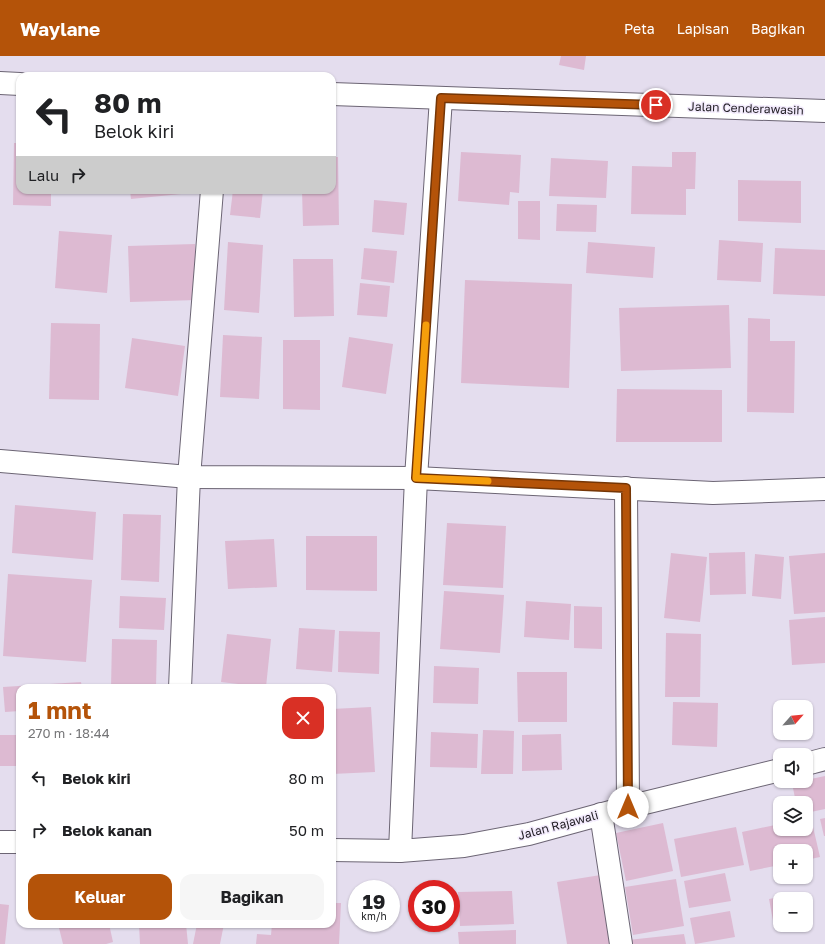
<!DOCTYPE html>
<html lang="id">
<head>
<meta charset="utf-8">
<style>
  :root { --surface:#fff; --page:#f6f6f6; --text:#202124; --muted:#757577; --accent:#b45309 }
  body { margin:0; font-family:"Golos Text",sans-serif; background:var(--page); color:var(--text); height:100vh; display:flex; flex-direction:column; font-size:15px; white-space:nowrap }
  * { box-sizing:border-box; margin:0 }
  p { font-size:13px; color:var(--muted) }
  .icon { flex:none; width:22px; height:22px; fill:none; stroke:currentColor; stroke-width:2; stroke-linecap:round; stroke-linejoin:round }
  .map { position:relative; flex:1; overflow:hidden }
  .drawer { position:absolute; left:16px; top:628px; width:320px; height:244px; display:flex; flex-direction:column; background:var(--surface); border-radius:12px; box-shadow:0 1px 3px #0004 }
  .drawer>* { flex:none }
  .hud { position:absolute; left:16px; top:16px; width:320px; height:122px; border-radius:12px; box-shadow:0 1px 3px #0004; background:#fff; color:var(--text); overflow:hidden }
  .needle { width:26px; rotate:63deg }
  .fabs { position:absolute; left:773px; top:644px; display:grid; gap:8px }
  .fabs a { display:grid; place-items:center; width:40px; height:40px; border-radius:8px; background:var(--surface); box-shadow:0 1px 3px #0004; font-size:20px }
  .speed { position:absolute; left:348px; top:824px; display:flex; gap:8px; font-size:20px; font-weight:700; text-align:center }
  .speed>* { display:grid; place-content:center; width:52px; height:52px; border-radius:50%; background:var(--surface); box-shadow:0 1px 3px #0004; line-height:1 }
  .speed small { font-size:10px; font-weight:400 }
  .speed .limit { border:6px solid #d22; background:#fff; color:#111 }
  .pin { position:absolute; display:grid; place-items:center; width:34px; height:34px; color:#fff; margin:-17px; border:2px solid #fff; border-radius:50%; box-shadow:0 1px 4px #0007 }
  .me { position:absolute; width:44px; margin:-22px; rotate:0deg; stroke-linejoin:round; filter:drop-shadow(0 0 3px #0008) }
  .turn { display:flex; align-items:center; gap:14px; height:84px; padding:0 12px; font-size:18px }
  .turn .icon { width:52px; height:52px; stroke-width:2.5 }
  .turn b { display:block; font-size:28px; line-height:34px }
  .then { display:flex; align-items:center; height:38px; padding:0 12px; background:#0003; gap:8px; font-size:15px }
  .round { display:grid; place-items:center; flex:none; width:42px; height:42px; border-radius:12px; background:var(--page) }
  .overview { display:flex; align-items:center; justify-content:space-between; height:68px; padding:0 12px }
  h1 { font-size:24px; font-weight:700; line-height:30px; color:var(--accent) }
  .action { display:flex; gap:8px; margin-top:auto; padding:8px 12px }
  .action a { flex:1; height:46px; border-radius:12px; background:var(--accent); color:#fff; font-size:16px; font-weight:700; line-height:46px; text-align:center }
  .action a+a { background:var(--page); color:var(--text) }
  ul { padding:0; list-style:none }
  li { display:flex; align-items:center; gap:12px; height:52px; padding:0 12px }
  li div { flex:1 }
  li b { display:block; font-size:15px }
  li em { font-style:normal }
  header { display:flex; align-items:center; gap:24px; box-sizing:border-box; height:56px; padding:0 20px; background:var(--accent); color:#fff }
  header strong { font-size:19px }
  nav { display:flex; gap:22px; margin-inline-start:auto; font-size:14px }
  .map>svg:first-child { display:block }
  .building { fill:#ddbad2 }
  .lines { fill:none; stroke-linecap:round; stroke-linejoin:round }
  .street-casing { stroke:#6c6574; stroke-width:24 }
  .secondary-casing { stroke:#6c6574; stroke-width:24 }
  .street { stroke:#fff; stroke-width:22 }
  .secondary { stroke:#fff; stroke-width:22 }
  .route-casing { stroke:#753606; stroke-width:10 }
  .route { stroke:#b45309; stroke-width:7 }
  .slow { stroke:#f59e0b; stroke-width:7 }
  .labels { text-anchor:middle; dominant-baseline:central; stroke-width:3; stroke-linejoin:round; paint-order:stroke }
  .street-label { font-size:12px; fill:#1f1c22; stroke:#f2eafc }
</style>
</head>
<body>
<header>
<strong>Waylane</strong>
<nav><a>Peta</a><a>Lapisan</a><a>Bagikan</a></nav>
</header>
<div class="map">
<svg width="825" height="888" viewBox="0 0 825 888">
  <rect width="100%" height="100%" fill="#e4ddee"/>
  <!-- building -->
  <g class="building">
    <polygon points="561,0 586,0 584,14 559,9"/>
    <polygon points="14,87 20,87 20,134 51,134 51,150 13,149"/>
    <polygon points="461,96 521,99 519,137 510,136 509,149 458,145"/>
    <polygon points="672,96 696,96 695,133 686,133 686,159 631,158 632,110 672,111"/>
    <polygon points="332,101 338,101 339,169 303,170 302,134 332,134"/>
    <polygon points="551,102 608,105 606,142 549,140"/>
    <polygon points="738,124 801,125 801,167 738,165"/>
    <rect x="79" y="134" width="31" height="4"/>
    <polygon points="130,134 191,134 191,137 131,143"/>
    <polygon points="233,134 263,134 260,162 230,159"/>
    <polygon points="374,144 407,147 404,179 372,176"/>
    <polygon points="518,145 540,145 540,184 518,183"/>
    <polygon points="557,148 597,149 596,176 556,175"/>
    <polygon points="59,175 112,179 107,237 55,232"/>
    <polygon points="719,184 763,187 761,226 717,224"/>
    <polygon points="228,186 263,189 259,257 224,254"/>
    <polygon points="588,186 655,191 653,222 586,217"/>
    <polygon points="195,188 197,244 130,246 128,190"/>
    <polygon points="364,192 397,195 394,227 361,223"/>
    <polygon points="775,192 825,194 825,240 773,238"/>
    <polygon points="293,203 333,203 334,260 294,261"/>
    <polygon points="465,224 572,228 569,332 461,327"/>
    <polygon points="360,227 390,230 387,261 357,259"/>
    <polygon points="729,249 731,312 621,315 619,252"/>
    <polygon points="748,262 770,263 770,285 795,285 794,357 747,356"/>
    <polygon points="51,267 100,268 99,344 49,343"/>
    <polygon points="223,279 262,281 259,343 220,341"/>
    <polygon points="349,281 393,288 386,338 342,331"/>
    <polygon points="132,282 185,290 178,340 125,332"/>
    <polygon points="283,284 320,284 320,354 283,353"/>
    <polygon points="617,333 722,334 722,386 616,386"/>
    <polygon points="15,449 96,456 93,504 12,497"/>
    <polygon points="123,458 161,459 159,526 121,524"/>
    <polygon points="447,467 506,470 503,532 443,529"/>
    <polygon points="306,480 377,480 377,535 306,534"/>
    <polygon points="274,483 277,531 228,533 225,485"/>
    <polygon points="745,496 746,538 710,539 709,497"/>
    <polygon points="671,497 707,501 700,566 664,562"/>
    <polygon points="825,497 825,556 794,558 789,500"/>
    <polygon points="755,498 784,501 781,543 752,540"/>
    <polygon points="8,518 92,524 86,606 3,600"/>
    <polygon points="444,535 504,539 500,597 440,593"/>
    <polygon points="120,540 166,542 164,574 119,572"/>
    <polygon points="526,545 571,548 569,584 524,581"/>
    <polygon points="574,550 602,551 602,593 574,592"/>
    <polygon points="825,561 825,607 792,609 789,564"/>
    <polygon points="299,572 335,574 332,616 296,613"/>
    <polygon points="339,575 380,576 379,618 338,616"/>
    <polygon points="666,577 701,578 700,641 665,641"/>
    <polygon points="227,578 271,583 266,631 221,626"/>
    <polygon points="112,583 157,584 156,632 111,632"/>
    <polygon points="434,610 479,612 478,648 433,647"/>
    <polygon points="517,616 567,616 567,666 518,666"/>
    <polygon points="81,626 82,632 20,632 20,655 5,656 3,631"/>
    <polygon points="673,646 718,647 717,691 672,689"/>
    <polygon points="371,651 375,716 332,718 332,653"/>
    <polygon points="483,674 514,675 513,718 481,718"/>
    <polygon points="431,676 478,678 477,712 430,711"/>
    <polygon points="561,678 562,714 522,715 522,679"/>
    <rect x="0" y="679" width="20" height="31"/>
    <polygon points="825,720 825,753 806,757 806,747 796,747 792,727"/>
    <polygon points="811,762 820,801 806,804 806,795 780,795 780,809 750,815 742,776 780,768 780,773 806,773 806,763"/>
    <polygon points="825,762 825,780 824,780 820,763"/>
    <polygon points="663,767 673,815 626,825 616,777"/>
    <polygon points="736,771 744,809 681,821 674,783"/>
    <polygon points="725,817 731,845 689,852 684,825"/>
    <polygon points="607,818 618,888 567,888 557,826"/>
    <polygon points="676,823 684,870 633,879 625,831"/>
    <polygon points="512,835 514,868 460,870 458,836"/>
    <polygon points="797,838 798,843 780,843 780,870 774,870 769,843"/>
    <polygon points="332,847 341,847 339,888 256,888 257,878 271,879 272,868 332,868"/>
    <polygon points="0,848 9,849 5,888 0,888"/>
    <polygon points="730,855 735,881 695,888 690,862"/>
    <polygon points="58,868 109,868 113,886 106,888 63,888"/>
    <polygon points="139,868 186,868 188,888 140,888"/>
    <polygon points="197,868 224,868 220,888 193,888"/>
    <polygon points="516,874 516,888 459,888 458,876"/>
    <polygon points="684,878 686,888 628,888 628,884"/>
  </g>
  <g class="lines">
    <defs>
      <g id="street">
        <polyline points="0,405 189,421 416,422 713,437 825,433"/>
        <polyline points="626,432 628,751"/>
        <polyline points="180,632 189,421 212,134"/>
        <polyline points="806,708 825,703"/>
        <polyline points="601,758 621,888"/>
        <polyline points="0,786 20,786"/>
        <polyline points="332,794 400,795 464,790 529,778 628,751 780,714"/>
        <polyline points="400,795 416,422 441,42"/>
      </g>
      <g id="secondary">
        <polyline points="0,27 20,28"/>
        <polyline points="332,38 825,55"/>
      </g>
    </defs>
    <!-- street casing -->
    <use href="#street" class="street-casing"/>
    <!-- secondary casing -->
    <use href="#secondary" class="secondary-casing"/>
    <!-- street -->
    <use href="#street" class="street"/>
    <!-- secondary -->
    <use href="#secondary" class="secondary"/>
  </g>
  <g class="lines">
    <defs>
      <polyline id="route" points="628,751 626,432 416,422 441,42 656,49"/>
    </defs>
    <!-- route casing -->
    <use href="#route" class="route-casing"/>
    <!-- route -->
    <use href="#route" class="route"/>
    <!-- slow -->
    <polyline class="slow" points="426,269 416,422 488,425"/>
  </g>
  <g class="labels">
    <!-- street labels -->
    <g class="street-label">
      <text transform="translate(746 52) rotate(2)">Jalan Cenderawasih</text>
      <text transform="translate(558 769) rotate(-15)">Jalan Rajawali</text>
    </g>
  </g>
</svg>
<div class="fabs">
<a><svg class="needle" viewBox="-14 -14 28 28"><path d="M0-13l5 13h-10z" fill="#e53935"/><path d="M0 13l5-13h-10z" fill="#757577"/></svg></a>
<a><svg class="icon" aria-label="sound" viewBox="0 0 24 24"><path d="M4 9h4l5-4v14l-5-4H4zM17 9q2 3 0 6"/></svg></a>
<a><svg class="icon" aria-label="layers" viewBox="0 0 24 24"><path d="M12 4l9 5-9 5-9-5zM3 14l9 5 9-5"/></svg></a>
<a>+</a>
<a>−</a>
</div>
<div class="speed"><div>19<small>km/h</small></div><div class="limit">30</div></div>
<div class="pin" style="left:656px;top:49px;background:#d93025"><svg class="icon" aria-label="arrive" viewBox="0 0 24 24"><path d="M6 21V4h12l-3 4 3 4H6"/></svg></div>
<svg class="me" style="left:628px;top:751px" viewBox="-20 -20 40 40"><circle r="19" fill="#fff"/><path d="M0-13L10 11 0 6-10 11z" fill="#b45309"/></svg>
<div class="hud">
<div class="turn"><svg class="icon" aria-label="left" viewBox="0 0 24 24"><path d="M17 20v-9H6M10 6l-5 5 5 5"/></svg><div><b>80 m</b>Belok kiri</div></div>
<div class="then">Lalu<svg class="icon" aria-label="right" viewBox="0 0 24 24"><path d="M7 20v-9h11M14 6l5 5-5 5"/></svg></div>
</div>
<section class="drawer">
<div class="overview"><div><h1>1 mnt</h1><p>270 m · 18:44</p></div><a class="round" style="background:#d93025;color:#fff"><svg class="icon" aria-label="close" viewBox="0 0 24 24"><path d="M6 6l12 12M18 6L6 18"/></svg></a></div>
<ul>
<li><svg class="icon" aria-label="left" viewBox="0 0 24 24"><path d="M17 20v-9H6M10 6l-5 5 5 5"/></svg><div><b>Belok kiri</b></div><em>80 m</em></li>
<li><svg class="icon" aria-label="right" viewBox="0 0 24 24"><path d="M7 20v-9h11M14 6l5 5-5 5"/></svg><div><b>Belok kanan</b></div><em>50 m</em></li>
</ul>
<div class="action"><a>Keluar</a><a>Bagikan</a></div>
</section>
</div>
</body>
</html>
